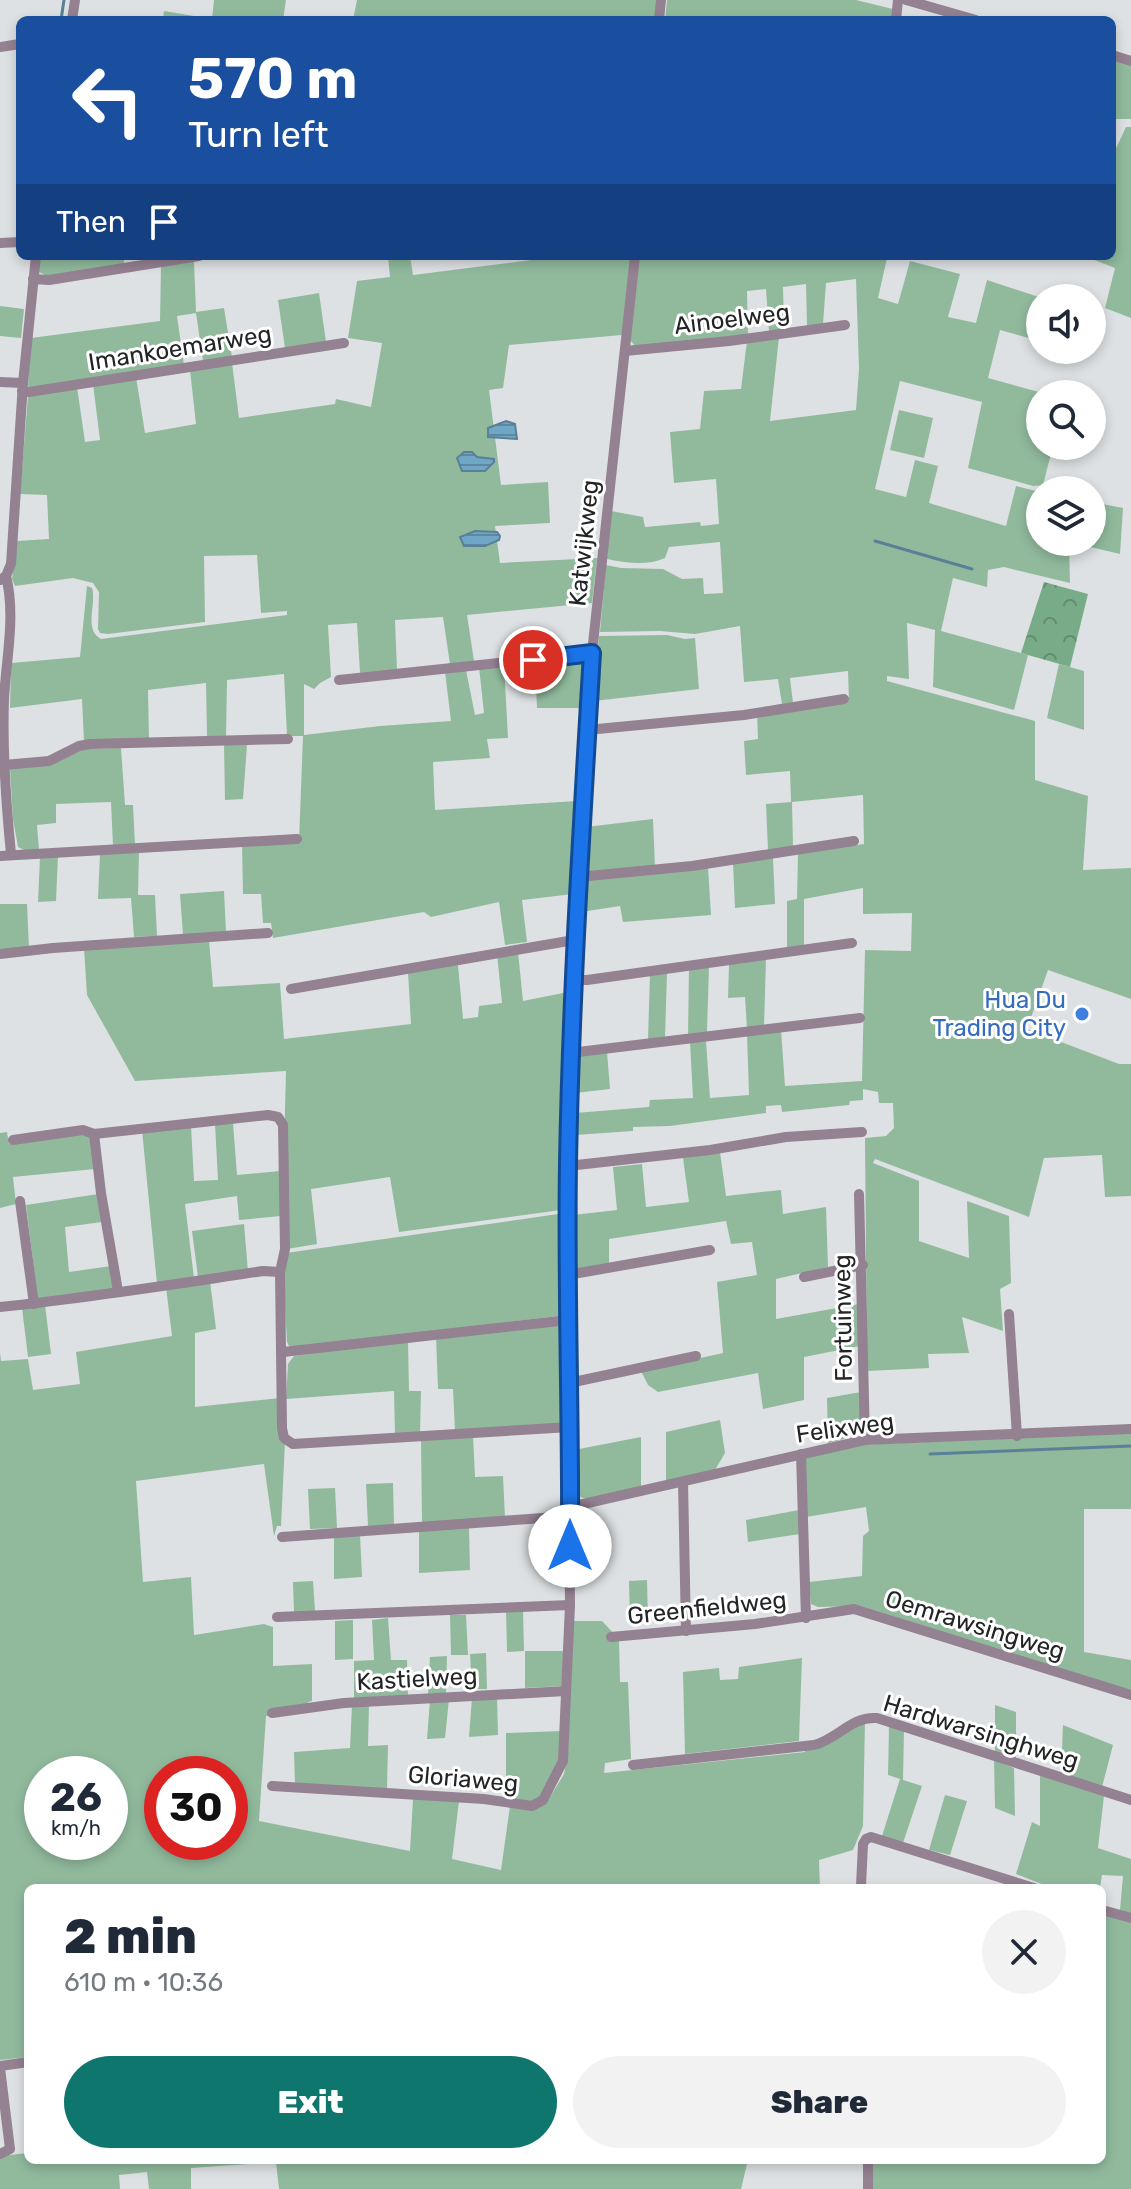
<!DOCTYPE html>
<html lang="en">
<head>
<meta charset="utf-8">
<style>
  :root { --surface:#fff; --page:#f2f2f3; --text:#1f2937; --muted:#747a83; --accent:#0f766e }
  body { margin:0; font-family:Rubik,sans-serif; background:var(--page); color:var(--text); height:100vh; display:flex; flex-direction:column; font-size:30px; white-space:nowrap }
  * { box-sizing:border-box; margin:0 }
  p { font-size:26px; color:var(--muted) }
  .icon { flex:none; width:44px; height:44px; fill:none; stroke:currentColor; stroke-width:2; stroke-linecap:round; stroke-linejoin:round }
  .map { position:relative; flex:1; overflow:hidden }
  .sheet { position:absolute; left:24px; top:1884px; width:1082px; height:280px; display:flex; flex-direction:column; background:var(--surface); border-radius:12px; box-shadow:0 4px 12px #0003 }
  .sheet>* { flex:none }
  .top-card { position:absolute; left:16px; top:16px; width:1100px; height:244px; border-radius:12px; box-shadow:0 4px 12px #0003; background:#1a4fa0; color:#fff; overflow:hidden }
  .controls { position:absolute; left:1026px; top:284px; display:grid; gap:16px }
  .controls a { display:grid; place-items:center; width:80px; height:80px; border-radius:50%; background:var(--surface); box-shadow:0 4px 12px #0003; font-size:40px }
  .speed { position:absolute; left:24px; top:1756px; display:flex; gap:16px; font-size:40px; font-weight:700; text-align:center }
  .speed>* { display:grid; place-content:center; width:104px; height:104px; border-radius:50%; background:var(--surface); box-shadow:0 4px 12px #0003; line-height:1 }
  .speed small { font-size:20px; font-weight:400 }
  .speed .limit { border:12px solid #d22; background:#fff; color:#111 }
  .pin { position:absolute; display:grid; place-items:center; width:68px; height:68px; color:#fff; margin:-34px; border:4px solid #fff; border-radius:50%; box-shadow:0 2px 8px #0007 }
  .me { position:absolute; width:88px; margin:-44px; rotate:0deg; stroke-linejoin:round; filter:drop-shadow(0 0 6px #0008) }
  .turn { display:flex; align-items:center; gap:28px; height:168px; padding:0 40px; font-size:36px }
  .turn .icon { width:104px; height:104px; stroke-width:2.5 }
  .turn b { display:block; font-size:56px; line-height:68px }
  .then { display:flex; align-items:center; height:76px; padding:0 40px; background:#0003; gap:16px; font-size:30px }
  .round { display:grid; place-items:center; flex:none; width:84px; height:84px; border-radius:42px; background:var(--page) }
  .head { display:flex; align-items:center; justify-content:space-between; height:136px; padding:0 40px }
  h1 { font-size:48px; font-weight:800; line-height:60px }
  .primary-button { display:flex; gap:16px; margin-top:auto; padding:16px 40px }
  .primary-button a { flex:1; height:92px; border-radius:48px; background:var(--accent); color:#fff; font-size:32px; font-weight:800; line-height:92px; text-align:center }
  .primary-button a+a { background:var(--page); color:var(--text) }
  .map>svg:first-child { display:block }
  .grass { fill:#91ba9d; fill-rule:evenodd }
  .forest { fill:url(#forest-crowns) }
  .water { fill:url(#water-rules); stroke:#598096; stroke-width:2 }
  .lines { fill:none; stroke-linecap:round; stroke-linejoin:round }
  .stream { stroke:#598096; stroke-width:3 }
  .minor { stroke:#948192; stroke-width:10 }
  .route-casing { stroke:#114b97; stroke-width:20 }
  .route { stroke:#1a73e8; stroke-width:14 }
  .shop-dot { fill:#3f7fe0; stroke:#fff; stroke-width:3 }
  .labels { text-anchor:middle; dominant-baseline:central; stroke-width:6; stroke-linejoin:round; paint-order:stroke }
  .street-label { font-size:24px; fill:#232425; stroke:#fff }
  .shop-label { font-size:24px; fill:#366cbe; stroke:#fff; text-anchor:end }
</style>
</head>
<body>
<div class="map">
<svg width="1131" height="2189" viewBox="0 0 1131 2189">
  <defs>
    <pattern id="forest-crowns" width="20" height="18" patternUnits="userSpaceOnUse" patternTransform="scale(2)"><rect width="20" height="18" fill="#78ac89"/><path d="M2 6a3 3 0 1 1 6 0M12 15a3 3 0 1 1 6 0" fill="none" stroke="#628c70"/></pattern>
    <pattern id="water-rules" width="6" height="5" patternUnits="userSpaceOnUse" patternTransform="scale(2)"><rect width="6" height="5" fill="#70a7c7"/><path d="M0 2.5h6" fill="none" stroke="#5c88a1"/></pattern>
  </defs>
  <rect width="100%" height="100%" fill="#dee1e3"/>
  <!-- grass -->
  <g class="grass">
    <polygon points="214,0 286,0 283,20 163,20 164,11 212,19"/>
    <polygon points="357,0 658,0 656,20 353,20"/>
    <polygon points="667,0 856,0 893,9 892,20 665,20"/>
    <polygon points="1112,59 1131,64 1131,119 1112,119"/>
    <polygon points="1126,127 1131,127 1131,318 1105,308 1115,268 1092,259 1093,256 1112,256 1112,157"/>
    <polygon points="40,256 124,256 124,264 47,276 39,272"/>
    <path d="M388,256h22l3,19 150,-19h68l-9,79 -113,10 -6,43 -14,2 12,95 47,-3 2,41 -55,3 5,37 97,-5 -5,45 -125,12 7,46 -24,3 -7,-47 -48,3 2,50 -37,3 -3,-50 -29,2 3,52 -11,6 -6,6 -10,-5v51l76,-9 71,-5 -6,-49 21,-2 9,45 9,-2 -5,-46 25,-3 4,74 -21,1 3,19 -57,4 2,48 142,-9 -4,93 -51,6 5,42 -22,3 -6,-43 -68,15 -7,-5 -151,26 -2,-15h-8l-2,-29h-18l-1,-50 57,-3 4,-105h-16l-3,-62 -57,6 -1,57h-19l-1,-54 -58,7 1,50 -65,2 -2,-43 -72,9 1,-45 69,-6 7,-71 5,2c5,16 -9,41 9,51l186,-24v-4l-26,2 -4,-58 -53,1 1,66 -97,12 -8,-1 -2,-4 1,-37 -6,-9 -20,-5 -58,8 -3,-7 5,-38 32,-2 -2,-44 -27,-1 8,-98 49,-9 8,55 15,-2 -7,-56 43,-7 9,56 51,-9 -6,-54 42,-7 7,55 96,-14 1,-5 35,8 11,-64 -34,-5 9,-57 33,-4z"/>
    <path d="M639,256h244l4,2 -9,40 20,6 12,-43 50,13 -12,43 28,6 11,-43 55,18h-2v43l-40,-11 -12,48 58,16h-6v52h13l-10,39 -10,1 -65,-18 14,-66 -82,-21 -25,108 31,8 9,-37 23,6 -9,37 77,23 10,-40 24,6 -10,39 10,3v8h52v-40l31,6 -3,46 -51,-12 1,41 -66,-16 -16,3 -1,17 -34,-9 -12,53 87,24 -14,55 -81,-23 2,-57 -28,-7 2,56 -22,-3v5l148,40v59l53,16 -5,74 48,-2v131l-83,-29 -21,59 92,35h12v132l-26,1 -3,-42 -58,3 -15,59 -154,-58 -2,4 46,18v60l50,17 -2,-57 42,15 2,67 -11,6 3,42 -41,-14 7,36 -41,1 1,14 -62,3 -2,-233 21,-2 8,-8 -1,-25h-14l-1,-11 -15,-3v11l-13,1 -1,4 -67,7 -1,-7 -15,1v7l-96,13 -37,1v4l-58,4v-22l74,-6 1,-7 43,-2 -3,-56 16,-1 4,57 39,-3 -2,-61 34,-4 4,56 77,-5 3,-131 46,1 1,-38 -49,1v-26l-59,11v48l-17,2v-48l10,-2 1,-45 66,-10 -1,-49 -71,7 1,44 -25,4 -2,-46 25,-2 -1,-31 -44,4 -2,-34 14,-2 -1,-27 42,-8 50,-3 -1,-30 -58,7 3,25 -11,1 -4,-25 -34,3 -4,-56 -45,8 -35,-3 -60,1 6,-67 15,3 42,1 19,10 21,-1 1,16 19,-1 -3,-51 -51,5 -4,11c-17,8 -40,5 -58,1l4,-48 32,6 2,10 55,-5 1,4 18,-2 -3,-45 -42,4 -4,-51 30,-3 4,-38 37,-2 6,-48 32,-4 -9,84 86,-11 3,-41 -3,-90 -30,4 -3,41 -16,2 -1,-42 -23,3 1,43 -15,2 -3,-43 -19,2 1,44 -113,11 -5,-6z"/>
    <polygon points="194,261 196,312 224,308 232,357 203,361 196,313 177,316 184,365 31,388 28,386 31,338 160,321 161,266"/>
    <polygon points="319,293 326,342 285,348 278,300"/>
    <polygon points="0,306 24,309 21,338 0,336"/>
    <polygon points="899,410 933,418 924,458 890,450"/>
    <polygon points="667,635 685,639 695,638 699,689 594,701 599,636"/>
    <polygon points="587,657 585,708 537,708 535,662"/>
    <polygon points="1059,664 1084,671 1084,730 1047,718"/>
    <polygon points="224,745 247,745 243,799 225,800"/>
    <polygon points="121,748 125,805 133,805 135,845 113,846 111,802 56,804 56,823 37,825 39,850 26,851 18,847 13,819 10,769 79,749"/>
    <polygon points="653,819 655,867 583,872 586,827"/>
    <polygon points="139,851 138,895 155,895 157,936 134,937 131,898 98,899 100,853"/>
    <polygon points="58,856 56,901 38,902 40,857"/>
    <polygon points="773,858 775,904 735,908 733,863"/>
    <polygon points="708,867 711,915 623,922 620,906 581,912 582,885 585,880"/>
    <polygon points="224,891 226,932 183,935 180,894"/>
    <polygon points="0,904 27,904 29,948 0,950"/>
    <polygon points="209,940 213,987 280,983 284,1039 411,1024 408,972 458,965 463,1019 478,1017 479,1006 502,1003 497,954 518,952 523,1001 568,992 561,1210 399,1232 390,1177 311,1189 317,1244 287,1249 284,1151 286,1071 135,1081 87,995 84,948"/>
    <polygon points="766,959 764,1027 747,1029 745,997 728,998 729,964"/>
    <polygon points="709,966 707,1033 688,1035 689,968"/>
    <polygon points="667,972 665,1038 648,1040 650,974"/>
    <polygon points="607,1052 610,1089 575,1093 576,1057"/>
    <polygon points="233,1123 237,1175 280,1171 281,1216 239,1220 237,1196 185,1204 194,1278 157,1284 142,1130 191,1126 194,1181 218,1180 215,1124"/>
    <polygon points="7,1132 9,1144 82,1132 92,1136 95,1169 13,1177 16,1204 0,1208 0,1133"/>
    <polygon points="720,1152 726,1196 781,1190 783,1214 826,1207 828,1267 776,1279 776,1319 859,1304 860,1346 804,1357 804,1400 763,1409 758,1373 658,1392 648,1385 641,1371 723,1353 717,1282 757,1275 752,1242 731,1244 726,1221 609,1239 609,1263 573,1271 573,1215 617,1210 613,1167 642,1164 646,1207 689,1202 683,1158"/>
    <polygon points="98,1194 102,1222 65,1227 69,1272 111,1266 114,1289 38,1300 26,1205"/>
    <polygon points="558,1214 562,1215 564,1307 563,1313 558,1316 295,1347 289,1346 287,1342 283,1271 286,1253"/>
    <polygon points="244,1224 248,1272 198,1277 192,1231"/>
    <path d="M210,1281l6,48 -21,4v74l85,-9 5,44 -4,84h-4l-3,10 -10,-72 -128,17 7,101 48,-5 3,58 70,-11 9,3v39l39,-2v37l-4,1v5l-12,6 -30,3 -7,105 151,30 3,-52 46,2 -7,58 49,11 9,-64 37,-4 17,-28 4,-21 5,-132h29l17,18 1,43h8l3,77 -26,4 -1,10 201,-21v-3l60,-29 -2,106 -10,24 -34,10 1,28h-792v114l-4,1 4,54 -28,3v-707l1,8 27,-2 5,31 47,-6 -4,-32 96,-16 -6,-49zM42,1774h68v68h-68zM162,1774h68v68h-68z"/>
    <polygon points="45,1305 51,1354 28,1357 22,1308"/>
    <polygon points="563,1325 563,1422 558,1424 455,1431 453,1389 438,1389 436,1336"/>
    <polygon points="408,1340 409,1391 421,1391 420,1434 395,1435 394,1391 286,1399 288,1364 294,1356"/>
    <polygon points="861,1392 860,1435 828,1443 827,1398"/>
    <polygon points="720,1420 725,1453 715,1470 666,1482 666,1432"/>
    <polygon points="1131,1433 1131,1509 1084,1509 1084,1652 1131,1660 1131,1692 861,1606 818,1607 811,1604 809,1582 862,1576 863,1536 869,1531 866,1507 806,1517 806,1458 860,1445"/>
    <polygon points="473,1435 475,1477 503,1476 505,1518 422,1523 421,1439"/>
    <polygon points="641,1437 641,1487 586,1499 576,1495 574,1450"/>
    <polygon points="393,1483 394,1525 368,1526 366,1484"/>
    <polygon points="335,1488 337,1528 310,1529 308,1489"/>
    <polygon points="799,1510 800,1534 748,1542 746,1520"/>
    <polygon points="469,1527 470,1570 419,1573 419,1531"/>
    <polygon points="360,1535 362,1577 334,1579 334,1537"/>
    <polygon points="647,1580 648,1622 630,1622 629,1581"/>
    <polygon points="313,1581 315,1611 294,1612 293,1582"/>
    <polygon points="523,1609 524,1651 507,1652 506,1610"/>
    <polygon points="450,1615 466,1615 468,1655 451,1655"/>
    <polygon points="388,1618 391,1660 407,1660 408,1695 354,1698 354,1661 374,1660 372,1620"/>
    <polygon points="353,1620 353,1659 335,1660 335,1621"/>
    <polygon points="525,1651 565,1651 562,1686 525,1688"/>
    <polygon points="486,1653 487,1689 472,1689 470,1654"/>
    <polygon points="447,1656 446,1693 428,1694 430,1657"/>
    <polygon points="802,1658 799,1741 685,1754 683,1672 719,1668 720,1680 738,1679 739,1667"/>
    <polygon points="497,1696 498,1735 469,1737 472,1697"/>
    <polygon points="449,1699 445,1738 427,1739 430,1700"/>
    <polygon points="369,1704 368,1746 388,1745 387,1790 295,1785 294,1752 350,1748 352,1705"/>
    <polygon points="995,1705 1016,1712 1016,1759 995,1752"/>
    <polygon points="1063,1725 1113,1745 1102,1787 1061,1774"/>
    <polygon points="889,1726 904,1730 903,1780 922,1786 903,1843 882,1836 900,1779 888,1775"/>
    <polygon points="562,1731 562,1759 540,1798 532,1803 506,1798 506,1733"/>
    <polygon points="994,1760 1014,1768 1015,1816 995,1808"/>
    <polygon points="1040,1775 1104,1796 1098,1848 1131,1859 1131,1914 1120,1910 1123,1876 1102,1875 1100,1888 1052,1888 1016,1874 1032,1822 1040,1826"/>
    <polygon points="945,1795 967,1801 950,1855 929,1850"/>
    <polygon points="1102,1913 1131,1923 1131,2189 873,2189 871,2160 1102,2160"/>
    <polygon points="28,2153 28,2160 748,2160 741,2189 279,2189 276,2162 191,2168 191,2189 149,2189 147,2172 119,2175 120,2189 0,2189 0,2156"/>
  </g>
  <!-- forest -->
  <polygon class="forest" points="1044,582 1088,594 1070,667 1021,653"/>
  <!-- water -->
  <g class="water">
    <polygon points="506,421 515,424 517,439 488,437 488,428"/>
    <polygon points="464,452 472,452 477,457 494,459 494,462 485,471 462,471 457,458"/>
    <polygon points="475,531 497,532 500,536 499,540 485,546 464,546 460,537"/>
  </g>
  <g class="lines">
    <!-- stream -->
    <g class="stream">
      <polyline points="61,20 64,0"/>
      <polyline points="875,541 972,569"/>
      <polyline points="930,1454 1131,1446"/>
    </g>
    <!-- minor -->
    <g class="minor">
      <polyline points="906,0 976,20"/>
      <polyline points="72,20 75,0"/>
      <polyline points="659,20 661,0"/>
      <polyline points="896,20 898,0"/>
      <polyline points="0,47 20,44"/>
      <polyline points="1112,55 1131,61"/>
      <polyline points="0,243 20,242"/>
      <polyline points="33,279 49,280 199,256"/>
      <polyline points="625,351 729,341 845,325"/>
      <polyline points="0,382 23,383"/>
      <polyline points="22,391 29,392 344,343"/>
      <path d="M6,576c10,40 0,83 -2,123 -2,53 2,104 7,155"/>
      <polyline points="0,580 6,576 11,564 23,383 36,256"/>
      <polyline points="339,680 592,653"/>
      <polyline points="587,730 744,715 844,699"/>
      <polyline points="4,765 49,761 79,746 90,744 288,739"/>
      <polyline points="0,856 297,839"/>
      <polyline points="578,877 692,866 854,841"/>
      <polyline points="0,954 53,948 268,933"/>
      <polyline points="573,980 587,980 852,943"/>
      <polyline points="291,989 574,940"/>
      <polyline points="570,1053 860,1018"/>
      <polyline points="94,1134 101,1193 118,1291"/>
      <polyline points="13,1140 83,1130 94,1134 268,1115 278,1117 283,1125 285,1249 280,1272"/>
      <polyline points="568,1166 710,1150 786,1137 862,1132"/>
      <polyline points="859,1194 865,1440"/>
      <polyline points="20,1201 34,1304"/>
      <polyline points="567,1273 579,1273 710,1250"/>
      <polyline points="804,1277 863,1265"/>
      <path d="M0,1307c88,-9 175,-23 263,-36l17,1 2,156 2,10 9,6 277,-17"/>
      <polyline points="1009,1314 1017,1436"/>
      <polyline points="283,1352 568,1320"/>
      <polyline points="569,1383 696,1356"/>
      <polyline points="801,1454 806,1618"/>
      <polyline points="683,1482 686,1631"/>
      <polyline points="570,1507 865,1440 1131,1429"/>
      <polyline points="282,1537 570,1516"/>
      <polyline points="277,1617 570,1605"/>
      <polyline points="611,1637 755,1624 854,1609 1131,1695"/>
      <polyline points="272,1713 344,1703 566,1691"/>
      <path d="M633,1765l181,-20c24,-6 37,-29 63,-27l254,82"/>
      <polyline points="272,1786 484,1799 532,1806 543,1800 563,1761 570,1605 567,1273 574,940 592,653 635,256"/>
      <polyline points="861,1886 863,1844 866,1839 871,1837 1034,1888"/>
      <polyline points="1102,1910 1131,1918"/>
      <polyline points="0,2066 28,2062"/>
      <polyline points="0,2068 10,2149 0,2154"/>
      <polyline points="868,2160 868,2189"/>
    </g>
  </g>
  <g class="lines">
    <defs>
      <path id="route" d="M533,660l59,-7c-10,170 -21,339 -24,510 -2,127 3,255 2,383"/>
    </defs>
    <!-- route casing -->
    <use href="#route" class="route-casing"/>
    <!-- route -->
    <use href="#route" class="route"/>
  </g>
  <!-- markers -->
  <circle class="shop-dot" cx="1082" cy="1014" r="8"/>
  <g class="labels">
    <!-- street labels -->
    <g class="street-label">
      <text transform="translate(732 319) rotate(-7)">Ainoelweg</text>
      <text transform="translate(180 348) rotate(-9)">Imankoemarweg</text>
      <text transform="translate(584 543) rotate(-84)">Katwijkweg</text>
      <text transform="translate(843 1318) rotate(-91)">Fortuinweg</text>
      <text transform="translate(845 1428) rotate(-8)">Felixweg</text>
      <text transform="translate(707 1608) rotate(-6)">Greenfieldweg</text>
      <text transform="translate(975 1625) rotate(17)">Oemrawsingweg</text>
      <text transform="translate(417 1679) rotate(-3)">Kastielweg</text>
      <text transform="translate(981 1732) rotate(17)">Hardwarsinghweg</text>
      <text transform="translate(463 1779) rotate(5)">Gloriaweg</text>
    </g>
    <!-- shop labels -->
    <g class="shop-label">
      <text x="1066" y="1000">Hua Du<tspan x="1066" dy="28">Trading City</tspan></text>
    </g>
  </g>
</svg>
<div class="controls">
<a><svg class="icon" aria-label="sound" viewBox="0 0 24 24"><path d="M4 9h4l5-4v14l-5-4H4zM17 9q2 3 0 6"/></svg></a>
<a><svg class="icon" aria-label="search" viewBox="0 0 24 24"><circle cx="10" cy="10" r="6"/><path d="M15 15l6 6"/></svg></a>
<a><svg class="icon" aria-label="layers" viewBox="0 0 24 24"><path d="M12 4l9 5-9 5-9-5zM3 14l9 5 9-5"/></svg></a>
</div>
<div class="speed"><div>26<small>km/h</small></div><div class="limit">30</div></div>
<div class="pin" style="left:533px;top:660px;background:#d93025"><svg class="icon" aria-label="arrive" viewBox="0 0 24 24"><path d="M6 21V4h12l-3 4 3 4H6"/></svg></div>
<svg class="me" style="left:570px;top:1546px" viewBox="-20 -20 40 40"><circle r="19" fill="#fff"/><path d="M0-13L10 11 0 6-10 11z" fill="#1a73e8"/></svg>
<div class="top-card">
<div class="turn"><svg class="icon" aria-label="left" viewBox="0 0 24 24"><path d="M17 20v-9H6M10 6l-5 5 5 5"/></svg><div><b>570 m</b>Turn left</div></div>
<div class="then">Then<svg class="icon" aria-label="arrive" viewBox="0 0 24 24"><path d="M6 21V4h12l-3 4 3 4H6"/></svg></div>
</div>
<section class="sheet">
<div class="head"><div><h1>2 min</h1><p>610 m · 10:36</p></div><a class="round"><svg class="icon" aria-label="close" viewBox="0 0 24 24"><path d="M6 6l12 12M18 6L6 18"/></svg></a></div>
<div class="primary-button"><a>Exit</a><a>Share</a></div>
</section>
</div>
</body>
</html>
